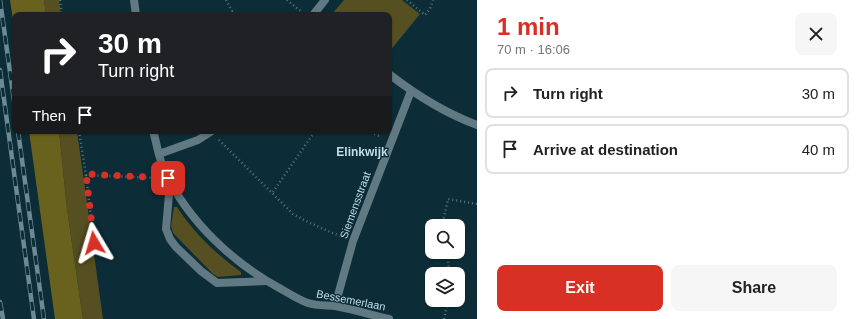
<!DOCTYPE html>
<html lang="en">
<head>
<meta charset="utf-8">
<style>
  :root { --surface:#fff; --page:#f6f6f6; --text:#222; --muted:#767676; --line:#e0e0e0; --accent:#d93025 }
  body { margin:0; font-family:Arial,sans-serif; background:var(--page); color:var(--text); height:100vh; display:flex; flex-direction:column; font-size:15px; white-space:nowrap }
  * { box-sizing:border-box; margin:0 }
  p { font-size:13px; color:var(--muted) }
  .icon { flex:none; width:22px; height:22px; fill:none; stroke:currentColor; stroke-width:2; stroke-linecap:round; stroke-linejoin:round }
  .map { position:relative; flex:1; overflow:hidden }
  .panel { display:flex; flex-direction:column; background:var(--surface); width:380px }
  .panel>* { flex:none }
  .banner { position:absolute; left:12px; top:12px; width:380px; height:122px; border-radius:8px; box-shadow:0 1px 3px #0004; background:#202124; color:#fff; overflow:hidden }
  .controls { position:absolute; left:425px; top:219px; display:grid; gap:8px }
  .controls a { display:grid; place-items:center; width:40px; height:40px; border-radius:8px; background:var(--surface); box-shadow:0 1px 3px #0004; font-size:20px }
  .pin { position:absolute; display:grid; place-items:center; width:34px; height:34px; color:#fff; margin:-17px; border-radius:8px; box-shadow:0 2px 6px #0006 }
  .me { position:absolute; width:44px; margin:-22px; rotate:353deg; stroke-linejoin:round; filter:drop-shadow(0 0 3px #0008) }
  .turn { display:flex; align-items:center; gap:14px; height:84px; padding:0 20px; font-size:18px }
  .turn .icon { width:52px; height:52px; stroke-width:2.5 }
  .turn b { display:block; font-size:28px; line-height:34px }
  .then { display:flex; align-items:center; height:38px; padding:0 20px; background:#0003; gap:8px; font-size:15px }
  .round { display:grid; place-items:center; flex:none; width:42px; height:42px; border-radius:8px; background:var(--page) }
  .overview { display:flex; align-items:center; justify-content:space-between; height:68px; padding:0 20px }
  h1 { font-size:24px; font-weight:700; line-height:30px; color:var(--accent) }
  .cta { display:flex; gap:8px; margin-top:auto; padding:8px 20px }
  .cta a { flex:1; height:46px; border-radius:8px; background:var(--accent); color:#fff; font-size:16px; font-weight:700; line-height:46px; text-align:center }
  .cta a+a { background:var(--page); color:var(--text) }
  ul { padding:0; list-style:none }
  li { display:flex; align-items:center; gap:12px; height:50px; margin:0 8px 6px; padding:0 12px; border:2px solid var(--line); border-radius:8px }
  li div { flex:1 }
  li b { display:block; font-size:15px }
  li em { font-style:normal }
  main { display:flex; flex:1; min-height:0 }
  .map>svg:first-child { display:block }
  .green { fill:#554f21 }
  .forest { fill:#69611e }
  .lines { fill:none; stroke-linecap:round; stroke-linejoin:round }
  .path { stroke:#567580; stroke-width:2.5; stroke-dasharray:1 3; stroke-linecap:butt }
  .minor { stroke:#617982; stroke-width:8 }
  .rail-casing { stroke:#6b8a95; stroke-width:4.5 }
  .rail { stroke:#0c2d37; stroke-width:3; stroke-dasharray:9; stroke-linecap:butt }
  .route { stroke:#d93025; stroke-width:7; stroke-dasharray:0 12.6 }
  .labels { text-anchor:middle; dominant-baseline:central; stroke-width:3; stroke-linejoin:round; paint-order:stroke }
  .street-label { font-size:11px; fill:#c0dee9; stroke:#0c2d37 }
  .neighbourhood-label { font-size:12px; font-weight:bold; fill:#c0dee9; stroke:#0c2d37 }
</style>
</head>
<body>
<main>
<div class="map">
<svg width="477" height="319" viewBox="0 0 477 319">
  <rect width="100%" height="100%" fill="#0c2d37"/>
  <!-- green -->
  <g class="green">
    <polygon points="44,0 59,0 61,15 46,15"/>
    <polygon points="344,0 402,0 420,14 389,52 389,15 331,15"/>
    <polygon points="59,131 77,131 103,319 83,319 67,209"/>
    <path d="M174,207h3c17,26 39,47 64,65v3l-23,2 -5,-3 -40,-41 -2,-7z"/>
  </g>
  <!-- forest -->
  <g class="forest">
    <polygon points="10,0 44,0 46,15 15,15 15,33"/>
    <polygon points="29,131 59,131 67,209 83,319 55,319"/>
  </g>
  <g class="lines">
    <!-- path -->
    <g class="path">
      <polyline points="60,0 62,15"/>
      <polyline points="226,0 232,11 229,15"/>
      <polyline points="287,0 303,13"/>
      <polyline points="407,0 425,15 430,9 433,0"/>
      <polyline points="79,131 86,175 155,178"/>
      <polyline points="367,131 382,137"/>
      <polyline points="219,140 293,214 310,223 342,237"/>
      <polyline points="86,175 94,243"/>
      <polyline points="273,192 315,131"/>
      <polyline points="442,226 448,199 477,204"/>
      <polyline points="437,252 436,256 448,258 449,274"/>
      <polyline points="444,319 448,300"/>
    </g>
    <!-- minor -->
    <g class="minor">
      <polyline points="134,0 136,15"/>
      <polyline points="313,15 325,0"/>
      <path d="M389,74c27,21 56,39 88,51"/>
      <path d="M153,131c4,13 6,29 12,41 24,50 68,91 116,117 9,5 18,11 27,14 9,3 19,2 27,3 18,3 36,9 54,13"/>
      <polyline points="159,154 198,140 212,131"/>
      <polyline points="170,182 166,229 170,239 176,247 201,271 217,283 266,281"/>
      <polyline points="335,306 353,241 411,91"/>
    </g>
    <defs>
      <g id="rail">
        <polyline points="0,0 15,108"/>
        <polyline points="0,70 34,319"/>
        <polyline points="18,131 44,319"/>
        <polyline points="0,302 3,319"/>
      </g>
    </defs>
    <!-- rail casing -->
    <use href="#rail" class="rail-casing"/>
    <!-- rail -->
    <use href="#rail" class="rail"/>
  </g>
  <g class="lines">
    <!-- route -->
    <polyline class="route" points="94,243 86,174 168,178"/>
  </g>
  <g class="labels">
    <!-- street labels -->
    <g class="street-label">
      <text transform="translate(355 205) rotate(-70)">Siemensstraat</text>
      <text transform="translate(351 300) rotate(11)">Bessemerlaan</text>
    </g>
    <!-- neighbourhood labels -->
    <g class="neighbourhood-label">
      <text x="362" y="152">Elinkwijk</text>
    </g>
  </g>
</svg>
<div class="controls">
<a><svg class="icon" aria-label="search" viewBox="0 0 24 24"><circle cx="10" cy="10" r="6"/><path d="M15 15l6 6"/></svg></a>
<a><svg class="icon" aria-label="layers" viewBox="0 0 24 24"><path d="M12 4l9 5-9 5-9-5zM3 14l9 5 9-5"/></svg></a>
</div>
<div class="pin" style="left:168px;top:178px;background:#d93025"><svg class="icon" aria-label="arrive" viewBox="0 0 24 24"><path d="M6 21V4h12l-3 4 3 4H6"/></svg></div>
<svg class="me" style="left:94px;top:243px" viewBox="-20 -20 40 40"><path d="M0-17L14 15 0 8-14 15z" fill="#d93025" stroke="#fff" stroke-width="4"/></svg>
<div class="banner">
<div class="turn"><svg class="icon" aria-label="right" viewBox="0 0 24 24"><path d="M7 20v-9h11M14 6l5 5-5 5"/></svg><div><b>30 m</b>Turn right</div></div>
<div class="then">Then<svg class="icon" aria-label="arrive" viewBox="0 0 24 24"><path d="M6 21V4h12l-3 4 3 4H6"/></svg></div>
</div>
</div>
<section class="panel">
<div class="overview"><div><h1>1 min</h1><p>70 m · 16:06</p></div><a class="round"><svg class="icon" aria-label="close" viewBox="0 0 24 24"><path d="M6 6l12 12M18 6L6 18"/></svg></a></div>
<ul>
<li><svg class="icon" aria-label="right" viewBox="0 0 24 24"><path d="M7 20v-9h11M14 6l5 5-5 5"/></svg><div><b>Turn right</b></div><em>30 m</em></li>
<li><svg class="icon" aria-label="arrive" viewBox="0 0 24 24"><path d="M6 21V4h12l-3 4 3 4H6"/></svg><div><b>Arrive at destination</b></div><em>40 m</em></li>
</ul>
<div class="cta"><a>Exit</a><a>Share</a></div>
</section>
</main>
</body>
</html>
